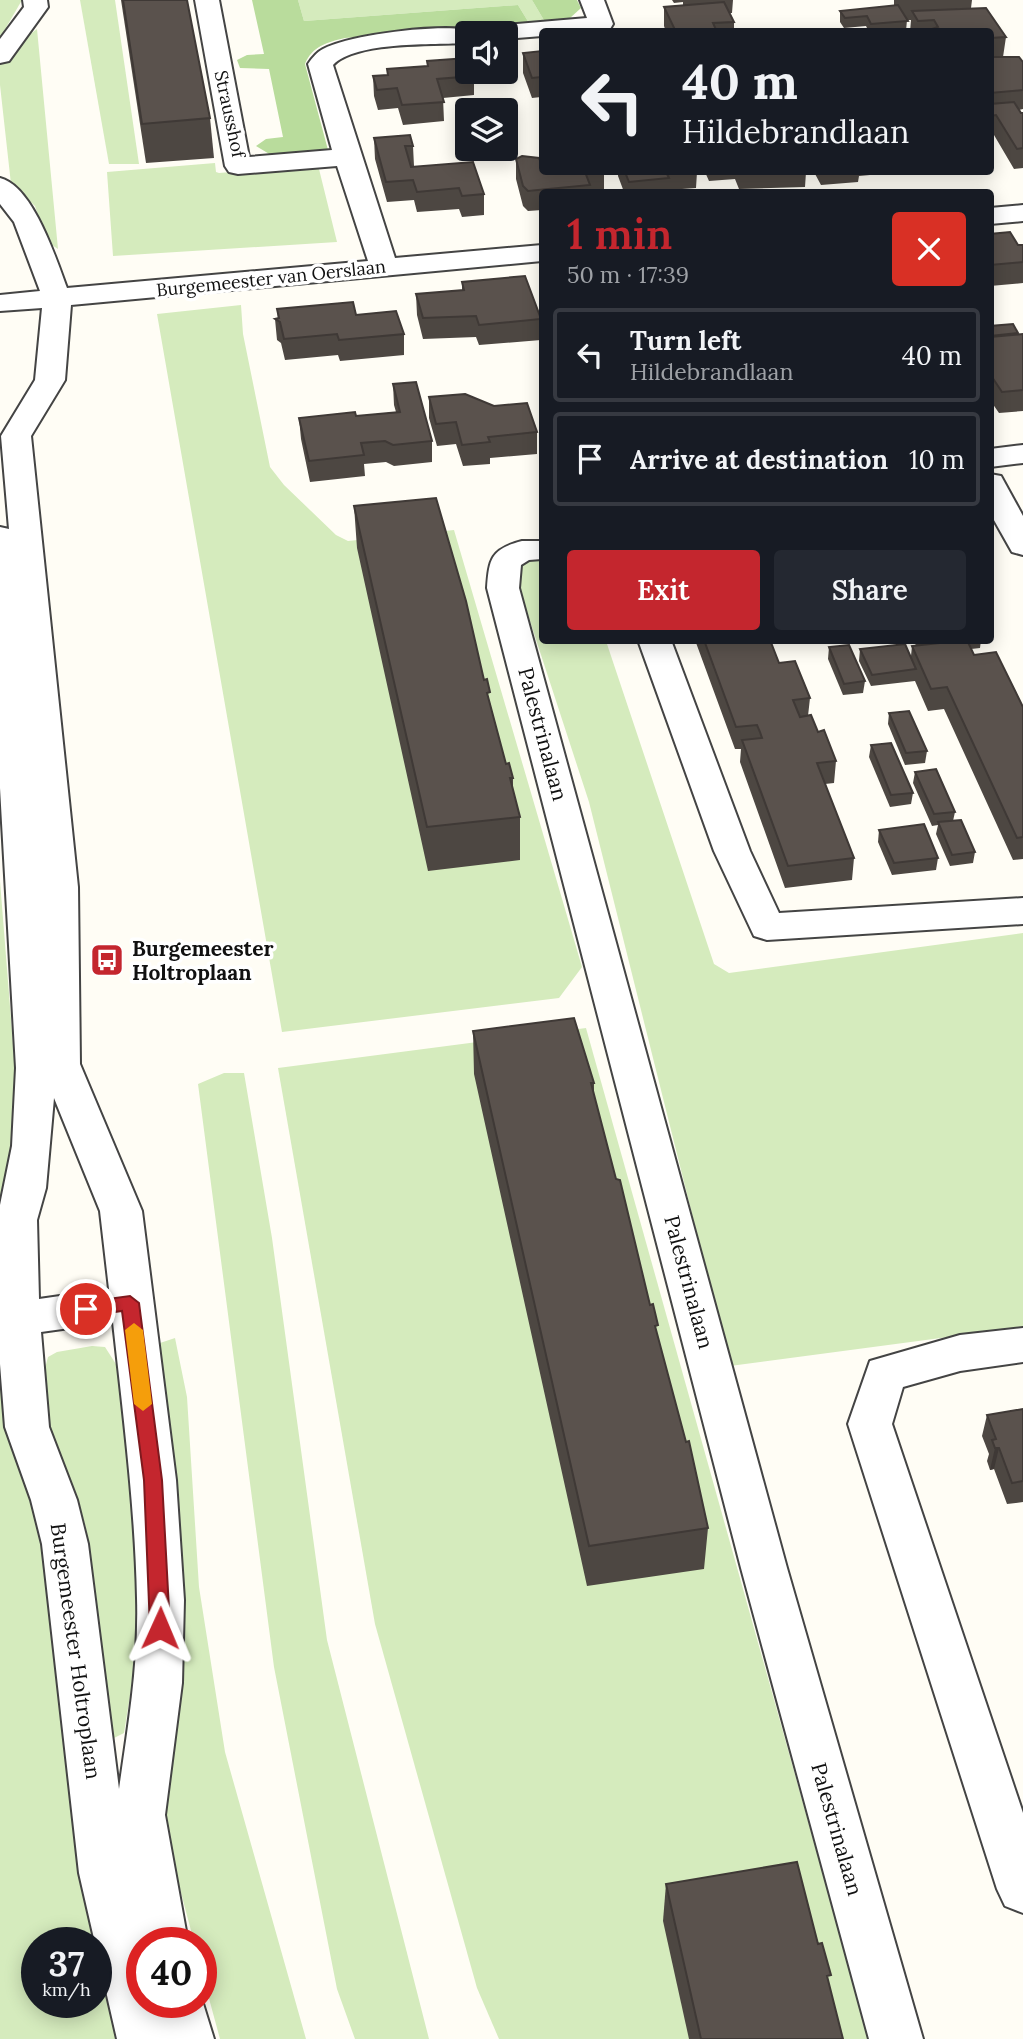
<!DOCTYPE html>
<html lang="en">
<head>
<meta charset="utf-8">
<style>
  :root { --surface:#171b24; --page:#242831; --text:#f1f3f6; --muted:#9ea1a6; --line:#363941; --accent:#c4262e }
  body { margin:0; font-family:Lora,serif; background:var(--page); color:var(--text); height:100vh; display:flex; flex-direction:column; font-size:26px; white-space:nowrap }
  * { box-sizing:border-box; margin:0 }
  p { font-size:23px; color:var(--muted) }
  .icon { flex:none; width:38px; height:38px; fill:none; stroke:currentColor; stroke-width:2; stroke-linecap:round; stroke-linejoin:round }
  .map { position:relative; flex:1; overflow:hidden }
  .sheet { position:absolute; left:539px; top:189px; width:455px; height:455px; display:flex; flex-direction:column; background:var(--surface); border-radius:7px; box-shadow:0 4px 18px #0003 }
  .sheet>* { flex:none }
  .top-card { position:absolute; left:539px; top:28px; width:455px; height:147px; border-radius:7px; box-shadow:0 4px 18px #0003; background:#171b24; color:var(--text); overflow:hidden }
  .buttons { position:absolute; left:455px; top:21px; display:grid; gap:14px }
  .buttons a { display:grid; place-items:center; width:63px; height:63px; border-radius:7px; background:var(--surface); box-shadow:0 4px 18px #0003; font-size:35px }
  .speed { position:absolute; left:21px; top:1927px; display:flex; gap:14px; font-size:35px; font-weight:700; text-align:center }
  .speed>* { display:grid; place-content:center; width:91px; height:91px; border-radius:50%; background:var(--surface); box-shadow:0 4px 18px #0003; line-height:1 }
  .speed small { font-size:18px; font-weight:400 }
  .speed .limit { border:10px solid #d22; background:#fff; color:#111 }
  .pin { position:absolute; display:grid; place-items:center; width:60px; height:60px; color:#fff; margin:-30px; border:4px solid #fff; border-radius:50%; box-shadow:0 2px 7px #0007 }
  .me { position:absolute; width:77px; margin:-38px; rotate:1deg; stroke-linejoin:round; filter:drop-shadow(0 0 5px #0008) }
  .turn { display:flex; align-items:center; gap:24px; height:147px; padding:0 28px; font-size:32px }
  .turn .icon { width:91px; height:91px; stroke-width:2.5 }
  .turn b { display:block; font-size:49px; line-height:60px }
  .round { display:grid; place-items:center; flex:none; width:74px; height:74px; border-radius:7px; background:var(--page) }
  .summary { display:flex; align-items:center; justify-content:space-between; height:119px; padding:0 28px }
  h1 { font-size:42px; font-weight:600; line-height:52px; color:var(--accent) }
  .button { display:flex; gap:14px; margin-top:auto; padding:14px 28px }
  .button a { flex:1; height:80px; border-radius:7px; background:var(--accent); color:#fff; font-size:28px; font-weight:600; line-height:80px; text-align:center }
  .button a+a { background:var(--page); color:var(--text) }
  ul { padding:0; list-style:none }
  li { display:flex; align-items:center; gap:21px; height:94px; margin:0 14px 10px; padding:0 14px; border:4px solid var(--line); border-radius:7px }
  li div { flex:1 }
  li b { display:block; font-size:26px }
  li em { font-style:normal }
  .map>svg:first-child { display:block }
  .green { fill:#d5ebbd }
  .forest { fill:#b9dc9c }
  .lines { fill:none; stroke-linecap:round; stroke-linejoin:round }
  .minor-casing { stroke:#444; stroke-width:4 }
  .minor { fill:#fff; fill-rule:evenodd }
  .wall { fill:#4d4742 }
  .shaded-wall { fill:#3f3936 }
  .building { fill:#5a524d; stroke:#3f3936; stroke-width:2 }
  .route { fill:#c4262e; stroke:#7f191e; stroke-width:2 }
  .slow { fill:#f59e0b }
  .labels { text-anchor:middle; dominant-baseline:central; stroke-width:7; stroke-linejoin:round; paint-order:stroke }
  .far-street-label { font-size:18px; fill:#111; stroke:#fff }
  .street-label { font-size:21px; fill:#111; stroke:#fff }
  .poi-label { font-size:21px; font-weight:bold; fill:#111; stroke:#fff; text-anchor:start }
</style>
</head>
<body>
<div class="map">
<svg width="1023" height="2039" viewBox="0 0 1023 2039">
  <rect width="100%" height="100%" fill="#fffdf5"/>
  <!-- green -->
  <g class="green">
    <polygon points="0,0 22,0 0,38"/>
    <polygon points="80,0 115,0 139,164 109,164"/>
    <polygon points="298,0 532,0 545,22 529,23 518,5 304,21"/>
    <polygon points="37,29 58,249 46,241 35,206 11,184 0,85 0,57"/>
    <polygon points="215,163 216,172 219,173 318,165 337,242 113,256 107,172"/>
    <polygon points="241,305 243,334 270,467 284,485 336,535 348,541 454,530 582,967 559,998 282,1032 157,314"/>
    <polygon points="542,557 542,640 606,641 714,964 729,973 1023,933 1023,1327 730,1366 589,802 513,569 518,560"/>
    <polygon points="0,881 17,1094 0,1275"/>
    <polygon points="586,1028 869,2039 499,2039 477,1988 375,1624 278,1068"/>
    <polygon points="224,1073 244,1073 272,1238 327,1640 429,2039 355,2039 337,1989 274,1667 198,1084"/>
    <polygon points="175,1338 187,1397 199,1587 225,1752 306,2039 220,2039 201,1969 201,1942 194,1942 160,1813 184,1620 160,1343"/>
    <polygon points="92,1346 105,1347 121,1372 143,1615 124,1733 110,1740 101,1730 86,1528 76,1493 50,1429 44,1372 48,1357 57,1352"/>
    <polygon points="0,1388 6,1393 49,1569 74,1834 96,1942 37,1942 37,2002 96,2002 96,1945 119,2039 0,2039"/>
  </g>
  <!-- forest -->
  <g class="forest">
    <path d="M252,0h46l6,21 214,-16 11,18 -184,15c-17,4 -33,8 -40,26l23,86 -57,5 -15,-9 10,-7 17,-2 -14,-68 -29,-1 -3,-8 10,-5 17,-1z"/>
    <polygon points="532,0 577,0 581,8 570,18 545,22"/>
  </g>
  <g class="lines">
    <defs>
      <g id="minor">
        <polygon points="23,0 47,0 48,7 9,61 0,63 0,39 24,7"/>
        <path d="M195,0h24l30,157 83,-7 -24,-86c4,-6 9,-12 15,-15 29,-15 121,-26 153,-18l1,2h-10v10c-33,2 -111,-2 -134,22l62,193 147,-13v16l-471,44 -6,75 -34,56 47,451 2,177 62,147 34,269 8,120 -2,83 -17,132 23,127h-46v60h59v-5l13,42h-97l-38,-166 -37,-329 -11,-44 -26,-73 -5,-63v-159l12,-59 4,-78 -16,-280v-261l9,2 -8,-93 34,-56 7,-72 -42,3v-16l40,-4 -26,-69 -14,-18v-26c33,8 56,81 67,110l301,-27 -31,-95 -99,8 -9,-2 -4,-6zM54,1098l46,113 9,78 -70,10 -2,-79 9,-32zM113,1322c10,92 22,184 24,276 2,64 -9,128 -18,191l-31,-245 -11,-44 -28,-73 -8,-95z"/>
        <polygon points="580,0 604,0 613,24 610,29 542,32 542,36 506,39 506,33 483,33 486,28 495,26 587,18"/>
        <polygon points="1023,205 1023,221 990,224 990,208"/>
        <polygon points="1023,445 1023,463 990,467 990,449"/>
        <polygon points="990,474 1001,476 1023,516 1023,555 1012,552 990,513"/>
        <path d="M522,541h20v18l-13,1 -8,5 -2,23 268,980 136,471h-54l-128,-471 -254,-980c2,-29 4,-39 35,-47z"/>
        <polygon points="638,640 671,640 750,851 779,913 1023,898 1023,924 767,940 754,936 714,851"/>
        <polygon points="1023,1328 1023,1362 960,1371 903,1387 892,1424 1023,1813 1023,1913 1005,1906 997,1889 848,1424 870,1361 960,1335"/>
      </g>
    </defs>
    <!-- minor casing -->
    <use href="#minor" class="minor-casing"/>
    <!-- minor -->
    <use href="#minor" class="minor"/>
  </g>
  <!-- wall -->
  <g class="wall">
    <polygon points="121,0 187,0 210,118 214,158 146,163"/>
    <polygon points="672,0 733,0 732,13 730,13 734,22 734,32 666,32 664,26 664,7 683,5 683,2 674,3"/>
    <polygon points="894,0 972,0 971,8 957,9 1006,37 1003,57 995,57 1023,62 1023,109 1019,110 1021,113 1023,113 1023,168 1014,169 994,135 990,136 990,32 910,32 911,20 907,20 906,31 869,32 866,26 844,28 840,22 840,11 894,6"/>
    <polygon points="542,51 542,101 541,97 532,98 523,73 523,53"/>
    <polygon points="427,61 474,76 474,95 443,98 444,121 403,125 398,108 378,110 374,96 373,76 387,75 387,69 427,66"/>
    <polygon points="374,138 413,146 414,166 410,166 411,167 484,194 484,215 462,217 459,209 417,212 414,200 387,202 375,159"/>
    <polygon points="516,159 542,172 604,172 604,190 590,191 590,192 542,192 542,210 528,211 523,206 516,179"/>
    <polygon points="618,172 697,172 696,188 668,190 668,192 624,192 618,176"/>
    <polygon points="705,172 806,172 805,187 739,189 735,179 709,181"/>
    <polygon points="814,172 903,172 859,176 858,182 821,185"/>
    <polygon points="950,172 971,172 971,173 952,174"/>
    <polygon points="990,234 1018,245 1023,245 1023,283 990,286"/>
    <polygon points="462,282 541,319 541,340 479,345 476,337 423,339 417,315 416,294 462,290"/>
    <polygon points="277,309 356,315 404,334 404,355 340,361 338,355 285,360 281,343 277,340 275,319 278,319"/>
    <polygon points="990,326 1018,333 1018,334 1023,334 1023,411 999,413 990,400"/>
    <polygon points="393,384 432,441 432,462 394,466 386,462 364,464 365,476 310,482 301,439 299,418 356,416 396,412 394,405"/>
    <polygon points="429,397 537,432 537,454 490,458 490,464 463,466 456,444 437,446 429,418"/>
    <polygon points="354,506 484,680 506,764 513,778 513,790 520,817 520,860 428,871 357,548"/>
    <polygon points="695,640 770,640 779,663 810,698 808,716 836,761 834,783 825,784 854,858 852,880 785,888 740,762 741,749 735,749"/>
    <polygon points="914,640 981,640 980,648 971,649 974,655 1023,707 1023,859 1013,860 944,709 928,711 915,681 871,686 859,661 860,649 911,656 912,646 916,646"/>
    <polygon points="829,647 865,681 863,693 843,695 828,659"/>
    <polygon points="889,713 927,751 925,763 905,765 888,724"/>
    <polygon points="871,745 913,793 911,804 890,807 869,757"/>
    <polygon points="915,772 955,812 953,821 975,852 973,863 950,866 936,834 938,825 932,826 913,783"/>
    <polygon points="879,830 938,858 936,870 892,875 878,842"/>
    <polygon points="473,1031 594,1083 594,1095 708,1528 704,1569 587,1586 474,1074"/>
    <polygon points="1023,1409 1023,1502 1007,1504 994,1469 990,1470 987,1461 989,1454 982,1436 987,1415"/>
    <polygon points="666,1884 829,1985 843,2039 689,2039 663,1921"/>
  </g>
  <!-- shaded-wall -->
  <polygon class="shaded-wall" points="995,1448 999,1448 994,1469 990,1470"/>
  <!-- building -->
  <g class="building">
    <polygon points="123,0 187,0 210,118 142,124"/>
    <polygon points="724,2 734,22 713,23 717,32 676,32 664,7"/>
    <polygon points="898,5 908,21 871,24 867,16 845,18 840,11"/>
    <polygon points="986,8 1006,37 990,38 990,32 931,32 929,30 938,27 934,20 918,21 912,11"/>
    <polygon points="542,51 542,81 541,77 532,78 523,53"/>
    <polygon points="990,57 1019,57 1023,62 1023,90 990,93"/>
    <polygon points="467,58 467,72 472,72 474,76 437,79 444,102 402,105 397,88 377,90 373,76 388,75 387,69 428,66 427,61"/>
    <polygon points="1014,102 1021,113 1023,113 1023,148 1017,149 996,115 990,116 990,104"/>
    <polygon points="410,135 413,146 405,146 411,167 473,162 484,194 462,196 459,188 417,192 413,180 386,182 374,138"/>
    <polygon points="522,156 539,158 542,165 542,172 585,172 590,185 528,191 523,186 516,159"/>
    <polygon points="625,172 666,172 669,178 629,182"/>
    <polygon points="1010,232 1018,245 1023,245 1023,262 990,265 990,234"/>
    <polygon points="525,276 541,319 479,325 476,316 423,318 416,294 464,290 462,282"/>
    <polygon points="353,302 356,315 396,311 404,334 339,340 337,334 284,339 280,322 275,319 279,318 277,309"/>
    <polygon points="1013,324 1018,333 990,336 990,326"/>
    <polygon points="1023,334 1023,390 1002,392 990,374 990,337"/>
    <polygon points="416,382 432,441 393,445 385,441 361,443 364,455 309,461 299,418 355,412 356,416 400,412 393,384"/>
    <polygon points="465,394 494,406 527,403 537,432 488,437 490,442 462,445 456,422 436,424 429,397"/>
    <polygon points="436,498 466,601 484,680 487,679 490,692 487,693 506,764 509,763 513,778 510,778 520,817 427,827 354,506"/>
    <polygon points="704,640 770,640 779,663 795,661 810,698 793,700 800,717 811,715 818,732 824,730 836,761 817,763 854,858 788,866 742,740 762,738 760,732 757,725 736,727"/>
    <polygon points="967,640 974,655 996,652 1023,707 1023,837 1017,838 947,687 931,689 912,646"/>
    <polygon points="905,644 916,669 872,675 860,649"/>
    <polygon points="849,645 865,681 844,684 829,647"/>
    <polygon points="909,711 927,751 906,753 889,713"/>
    <polygon points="891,743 913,793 891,795 871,745"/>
    <polygon points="936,769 955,812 934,814 915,772"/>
    <polygon points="961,820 975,852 952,855 938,822"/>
    <polygon points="924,824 938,858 894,863 879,830"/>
    <polygon points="574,1018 594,1083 591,1083 616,1179 620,1180 650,1305 653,1304 658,1325 655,1326 686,1442 689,1441 708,1528 589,1546 473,1031"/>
    <polygon points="1023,1409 1023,1481 1012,1483 999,1448 995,1448 992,1440 996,1439 987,1415"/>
    <polygon points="797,1862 818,1944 822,1943 831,1975 827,1976 843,2039 701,2039 666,1884"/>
  </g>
  <!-- route -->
  <polygon class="route" points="130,1296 139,1303 162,1480 170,1628 167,1634 160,1636 153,1634 150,1628 144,1480 122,1311 86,1316 77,1309 86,1302"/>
  <!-- slow -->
  <polygon class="slow" points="134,1323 143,1330 152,1404 143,1411 134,1404 125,1330"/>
  <!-- icons -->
  <defs>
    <symbol id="bus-square" viewBox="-11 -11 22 22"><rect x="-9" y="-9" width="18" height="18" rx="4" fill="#c4262e" stroke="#fff"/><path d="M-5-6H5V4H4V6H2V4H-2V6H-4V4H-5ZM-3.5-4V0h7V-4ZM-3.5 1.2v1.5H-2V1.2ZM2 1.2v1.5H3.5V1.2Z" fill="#fff"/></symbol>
  </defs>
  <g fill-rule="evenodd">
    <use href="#bus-square" x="88" y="941" width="38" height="38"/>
  </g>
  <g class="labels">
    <!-- far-street labels -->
    <g class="far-street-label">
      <text transform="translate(230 114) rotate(78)">Strausshof</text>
      <text transform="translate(271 278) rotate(-6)">Burgemeester van Oerslaan</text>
    </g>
    <!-- street labels -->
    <g class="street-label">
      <text transform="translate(543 734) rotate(75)">Palestrinalaan</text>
      <text transform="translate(689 1282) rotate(75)">Palestrinalaan</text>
      <text transform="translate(76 1651) rotate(82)">Burgemeester Holtroplaan</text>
      <text transform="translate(837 1829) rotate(74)">Palestrinalaan</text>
    </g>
    <!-- poi labels -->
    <g class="poi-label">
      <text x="132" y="948">Burgemeester<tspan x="132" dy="24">Holtroplaan</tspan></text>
    </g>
  </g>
</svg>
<div class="buttons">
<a><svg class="icon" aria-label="sound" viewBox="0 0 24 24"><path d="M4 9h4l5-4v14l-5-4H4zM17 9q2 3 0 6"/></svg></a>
<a><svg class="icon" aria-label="layers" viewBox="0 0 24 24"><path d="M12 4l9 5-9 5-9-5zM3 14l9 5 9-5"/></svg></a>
</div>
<div class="speed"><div>37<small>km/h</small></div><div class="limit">40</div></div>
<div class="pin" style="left:86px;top:1309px;background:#d93025"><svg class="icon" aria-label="arrive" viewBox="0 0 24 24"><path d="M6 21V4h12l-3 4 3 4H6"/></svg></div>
<svg class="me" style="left:160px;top:1628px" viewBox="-20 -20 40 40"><path d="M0-17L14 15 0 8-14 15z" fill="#c4262e" stroke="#fff" stroke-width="4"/></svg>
<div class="top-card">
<div class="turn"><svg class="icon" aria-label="left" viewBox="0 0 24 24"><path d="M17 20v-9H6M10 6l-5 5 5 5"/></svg><div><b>40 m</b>Hildebrandlaan</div></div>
</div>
<section class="sheet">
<div class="summary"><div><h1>1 min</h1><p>50 m · 17:39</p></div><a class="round" style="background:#d93025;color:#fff"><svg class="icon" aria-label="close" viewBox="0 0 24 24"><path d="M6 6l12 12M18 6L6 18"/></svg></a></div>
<ul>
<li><svg class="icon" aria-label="left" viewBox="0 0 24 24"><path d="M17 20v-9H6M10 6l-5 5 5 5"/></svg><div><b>Turn left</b><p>Hildebrandlaan</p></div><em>40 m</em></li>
<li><svg class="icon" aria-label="arrive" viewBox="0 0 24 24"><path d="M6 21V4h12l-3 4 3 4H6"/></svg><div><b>Arrive at destination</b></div><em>10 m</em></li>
</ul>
<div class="button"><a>Exit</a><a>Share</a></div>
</section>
</div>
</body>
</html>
